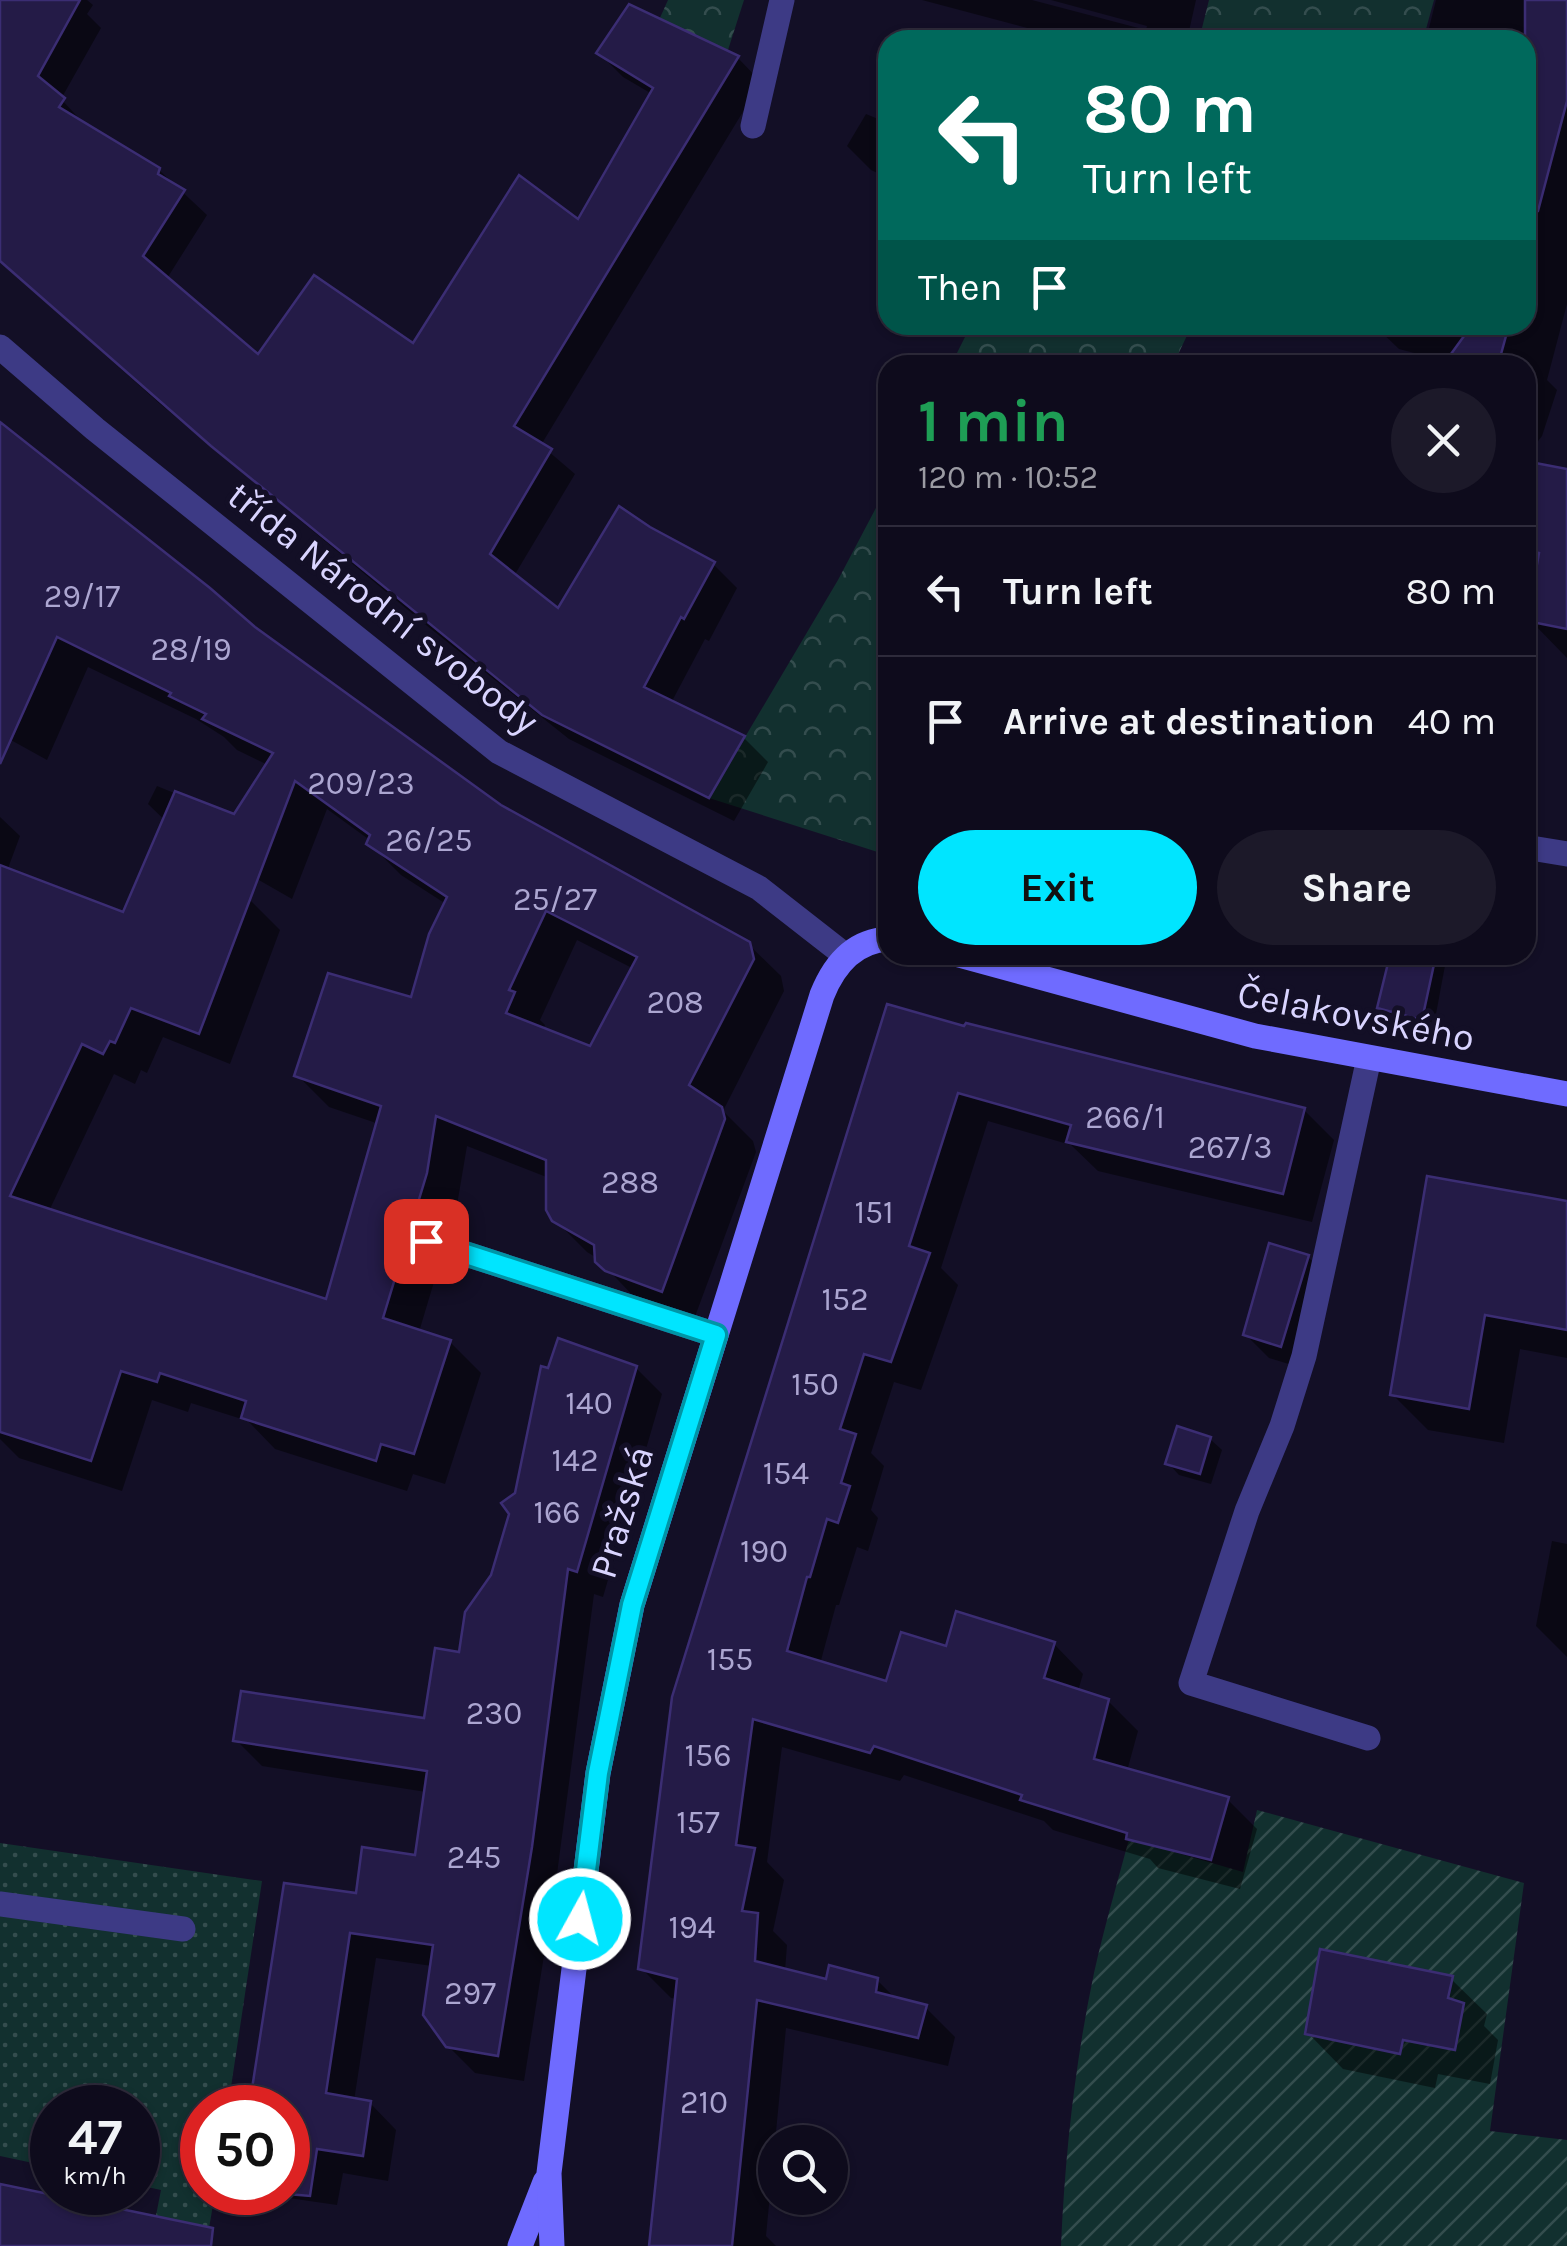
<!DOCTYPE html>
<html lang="en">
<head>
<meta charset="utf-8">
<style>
  :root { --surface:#0e0b1c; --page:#1c1929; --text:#f1f3f6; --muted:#9b9ba3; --line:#2e2b3b; --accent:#00e5ff }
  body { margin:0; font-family:Karla,sans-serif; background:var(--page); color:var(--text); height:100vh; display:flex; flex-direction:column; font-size:38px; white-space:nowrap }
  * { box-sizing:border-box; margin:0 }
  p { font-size:32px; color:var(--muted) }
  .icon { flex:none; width:55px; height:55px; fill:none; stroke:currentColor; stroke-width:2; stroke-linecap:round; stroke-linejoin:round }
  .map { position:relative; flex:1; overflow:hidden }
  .drawer { position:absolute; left:878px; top:355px; width:658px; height:610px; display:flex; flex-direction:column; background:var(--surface); border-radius:30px; box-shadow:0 2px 8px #0004,0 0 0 2px var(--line) }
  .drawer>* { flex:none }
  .hud { position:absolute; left:878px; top:30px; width:658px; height:305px; border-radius:30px; box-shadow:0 2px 8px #0004,0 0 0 2px var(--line); background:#00695c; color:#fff; overflow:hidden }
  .tools { position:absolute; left:758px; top:2125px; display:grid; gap:20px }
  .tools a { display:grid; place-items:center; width:90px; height:90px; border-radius:50%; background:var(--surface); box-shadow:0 2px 8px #0004,0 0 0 2px var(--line); font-size:50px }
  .speed { position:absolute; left:30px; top:2085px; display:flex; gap:20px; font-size:50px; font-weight:700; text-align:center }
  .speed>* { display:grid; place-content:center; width:130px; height:130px; border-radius:50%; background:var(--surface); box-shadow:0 2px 8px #0004,0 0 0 2px var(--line); line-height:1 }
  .speed small { font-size:25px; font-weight:400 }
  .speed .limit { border:15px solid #d22; background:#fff; color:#111 }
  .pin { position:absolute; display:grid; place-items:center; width:85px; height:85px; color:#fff; margin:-42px; border-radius:20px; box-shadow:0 5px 15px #0006 }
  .me { position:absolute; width:110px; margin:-55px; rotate:7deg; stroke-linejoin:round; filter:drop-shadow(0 0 8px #0008) }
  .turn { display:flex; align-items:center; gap:35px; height:210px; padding:0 40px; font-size:45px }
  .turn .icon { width:130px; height:130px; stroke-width:2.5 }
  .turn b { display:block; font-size:70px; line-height:85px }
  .then { display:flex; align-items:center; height:95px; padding:0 40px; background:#0003; gap:20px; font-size:38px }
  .round { display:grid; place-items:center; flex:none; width:105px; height:105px; border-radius:52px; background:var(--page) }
  .headline { display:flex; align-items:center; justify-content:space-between; height:170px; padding:0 40px }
  h1 { font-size:60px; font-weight:700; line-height:75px; color:#1e9e55 }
  .cta { display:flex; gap:20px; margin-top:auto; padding:20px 40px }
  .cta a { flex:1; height:115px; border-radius:60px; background:var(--accent); color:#111; font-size:40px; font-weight:700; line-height:115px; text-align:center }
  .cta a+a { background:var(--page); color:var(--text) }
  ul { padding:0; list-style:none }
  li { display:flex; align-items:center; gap:30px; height:130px; padding:0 40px; border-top:2px solid var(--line) }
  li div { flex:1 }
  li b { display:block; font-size:38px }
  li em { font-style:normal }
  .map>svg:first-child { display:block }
  .grass { fill:url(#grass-dots) }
  .forest { fill:url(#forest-crowns) }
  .garden { fill:url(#garden-furrows) }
  .shadow { fill:#0007; fill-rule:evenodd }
  .building { fill:#241b47; stroke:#3b2d73; stroke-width:2.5; fill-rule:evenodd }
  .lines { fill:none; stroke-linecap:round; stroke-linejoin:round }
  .lane { stroke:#3d3a85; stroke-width:25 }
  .street { stroke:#3d3a85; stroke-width:25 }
  .secondary { stroke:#6f6bff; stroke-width:25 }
  .route-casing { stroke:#0095a6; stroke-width:25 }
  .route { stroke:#00e5ff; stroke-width:18 }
  .labels { text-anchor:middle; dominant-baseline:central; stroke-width:10; stroke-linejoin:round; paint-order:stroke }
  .number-label { font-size:32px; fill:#aca6d1 }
  .street-label { font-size:38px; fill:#d9d4ff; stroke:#130f26 }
</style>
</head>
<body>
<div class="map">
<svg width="1567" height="2246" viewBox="0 0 1567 2246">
  <defs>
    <pattern id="grass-dots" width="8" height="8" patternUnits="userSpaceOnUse" patternTransform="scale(2.5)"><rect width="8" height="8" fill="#12302f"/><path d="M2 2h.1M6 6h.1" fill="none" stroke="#344d4e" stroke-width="1.8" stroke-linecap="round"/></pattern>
    <pattern id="forest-crowns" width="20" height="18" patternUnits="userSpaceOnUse" patternTransform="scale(2.5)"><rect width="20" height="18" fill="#12302f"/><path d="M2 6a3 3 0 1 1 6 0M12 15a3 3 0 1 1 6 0" fill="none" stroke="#344d4e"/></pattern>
    <pattern id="garden-furrows" width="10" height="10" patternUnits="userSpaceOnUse" patternTransform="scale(2.5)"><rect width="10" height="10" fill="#12302f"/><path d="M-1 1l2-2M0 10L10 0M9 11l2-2" fill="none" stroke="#344d4e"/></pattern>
  </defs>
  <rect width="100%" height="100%" fill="#130f26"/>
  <!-- grass -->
  <polygon class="grass" points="0,1843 262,1881 228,2107 202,2108 202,2192 215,2193 206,2246 150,2246 161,2190 138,2185 138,2108 52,2108 52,2167 0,2156"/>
  <!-- forest -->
  <g class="forest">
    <polygon points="668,0 744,0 728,50 659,20"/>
    <polygon points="1209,0 1434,0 1423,40 1199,40"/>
    <polygon points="971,325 1192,325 1173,365 951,365"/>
    <polygon points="887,487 887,855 709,798 838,580"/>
  </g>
  <!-- garden -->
  <path class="garden" d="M1257,1810l267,73 -34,248 77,9v106h-506c4,-92 14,-183 33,-273 10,-45 23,-89 35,-134l114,33z"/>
  <!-- shadow -->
  <g class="shadow">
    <polygon points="0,0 87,0 93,5 87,14 101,28 61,99 86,126 159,170 207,215 166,280 258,357 414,346 579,223 652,94 623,77 599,53 738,58 761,82 541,445 575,474 514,576 559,612 713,564 737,588 709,641 705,639 671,703 744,738 768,762 734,821 569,739 426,625 159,403 0,261"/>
    <polygon points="922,0 1032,0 1146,30 1147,26 1051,0 1196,0 1187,40 1072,40"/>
    <polygon points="1436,0 1567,0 1567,304 1547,380 1557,390 1542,436 1525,458 1525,365 1446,365 1448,362 1399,349 1374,325 1525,325 1525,40 1426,40"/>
    <polygon points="866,114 888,123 888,178 871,170 847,146"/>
    <path d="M0,425l253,203 246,180 249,136 33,32 3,15 -61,120 30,30 3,11 -63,170 -54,-20 -42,-44 -10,-6 -33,-33 -5,-41 -82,-32 -10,59 -38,127 31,10 31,31 -36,111 -32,-10 -6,17 -132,-42 -27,-28 -57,-18 -3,9 -36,-12 -30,91 -103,-33 -19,-19v-622l20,19 -13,35 117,45 125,-17 31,31 -50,134 -67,-27 -16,36 -6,-3 -6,14 -21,-10 -65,137 278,91 52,-178 -50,-17 -32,-32 116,-75 33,-96 -45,-29 -32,-32 2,-2 -44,-32 -35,90 -112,-64 -32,-31 9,-18 78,32 33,-53 -31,-15 -13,-13 -28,-18 -108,-52 -41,93 -47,-26zM577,940l57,29 -43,80 -48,-19 2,-5 -5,-5z"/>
    <polygon points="1567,472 1567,658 1530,620 1539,571 1525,557 1525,485"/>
    <polygon points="1399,955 1447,955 1433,1030 1391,1019 1379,1008"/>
    <polygon points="965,1028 1304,1110 1334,1140 1312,1222 1098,1171 1071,1145 988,1121 941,1268 958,1285 921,1390 894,1382 871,1453 884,1466 871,1510 878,1518 868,1551 857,1547 839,1605 836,1605 820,1664 888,1684 947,1649 1054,1644 1083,1674 1078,1691 1108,1701 1138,1731 1127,1771 1227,1799 1257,1829 1240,1889 1158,1868 1150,1859 1053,1830 1044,1821 904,1775 900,1781 782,1747 767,1862 784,1880 773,1931 787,1945 785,1971 828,1982 877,1980 896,1999 925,2007 955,2037 948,2066 786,2028 766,2236 776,2246 652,2246 677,1999 671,1998 641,1968"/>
    <polygon points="1567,1203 1567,1358 1520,1349 1504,1443 1428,1430 1392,1394"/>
    <polygon points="1308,1257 1332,1281 1305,1369 1269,1358 1245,1334"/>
    <polygon points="636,1368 662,1394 603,1597 594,1594 557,1874 524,2081 475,2073 448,2046 432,1966 376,1958 354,2101 370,2103 396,2130 388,2181 343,2173 337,2205 268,2195 265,2192 288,2192 288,2108 358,1896 417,1858 426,1792 262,1766 236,1740 426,1721 461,1655 493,1576 517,1495"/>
    <polygon points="1210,1439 1222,1450 1211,1484 1179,1475 1168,1463"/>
    <polygon points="1552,1541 1567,1544 1567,1657 1536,1626"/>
    <polygon points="1451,1979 1487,2014 1484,2026 1498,2040 1490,2084 1438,2074 1435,2088 1343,2069 1308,2033"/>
  </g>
  <!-- building -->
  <g class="building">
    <polygon points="0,0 80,0 38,76 65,98 59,107 160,168 158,174 185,190 143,256 258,354 314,275 413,343 519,175 578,219 653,88 596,53 629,4 739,56 514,426 552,449 490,554 558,608 619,506 650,527 715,562 684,619 681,617 644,687 745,736 709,798 542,715 211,446 0,261"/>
    <polygon points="1525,0 1567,0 1567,101 1538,211 1525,210"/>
    <polygon points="1472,325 1509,325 1498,365 1443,365"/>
    <path d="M0,422l210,166 45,39 246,178 249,137 4,17 -65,126 33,22 3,12 -63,173 -57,-21 -10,-9 -1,-17 -42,-24 -6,-11v-50l-110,-44 -9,57 -44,145 68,22 -37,114 -33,-10 -5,17 -135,-43 5,-17 -86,-28 -3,9 -36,-11 -30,90 -91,-29v-567l123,47 52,-121 59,23 39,-61 -71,-34 4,-5 -37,-18 2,-3 -114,-56 -57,127zM295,781l75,54 -4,9 81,53 -18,37 -18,63 -83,-24 -34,103 87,30 -55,193 -316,-103 72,-152 21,10 7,-13 5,2 16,-35 68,26zM546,911l91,46 -47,89 -84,-33 9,-21 -6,-2z"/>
    <polygon points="1525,461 1567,469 1567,629 1527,621 1539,553 1525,550"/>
    <polygon points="1390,955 1436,955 1422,1020 1377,1008"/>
    <polygon points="887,1004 964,1026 966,1023 1305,1108 1283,1194 1066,1142 1071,1125 958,1093 909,1246 930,1253 891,1362 864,1354 840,1429 856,1434 841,1483 850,1486 838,1523 827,1519 810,1577 807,1577 787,1651 886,1681 901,1632 946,1646 956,1611 1055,1642 1044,1678 1109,1699 1094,1759 1229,1797 1211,1860 1126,1839 1127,1833 1020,1800 1022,1795 874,1746 870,1753 753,1719 736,1845 755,1848 742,1911 758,1913 755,1961 826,1979 829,1965 878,1978 876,1992 927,2005 918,2038 757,2000 732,2246 649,2246 677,1979 638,1969 672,1697"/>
    <polygon points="1427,1176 1567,1201 1567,1330 1485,1315 1469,1409 1390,1395"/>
    <polygon points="1269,1243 1309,1255 1281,1347 1243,1335"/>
    <polygon points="558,1338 637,1366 577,1572 568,1569 532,1847 498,2056 446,2047 423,2015 433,1945 350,1933 326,2093 371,2101 363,2156 317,2149 310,2196 288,2194 288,2108 249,2108 284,1883 356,1893 362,1847 415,1855 427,1771 233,1741 241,1691 424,1718 435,1648 459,1652 465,1612 491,1575 509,1514 501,1503 515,1493 541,1366 548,1368"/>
    <polygon points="1177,1426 1211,1437 1200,1474 1165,1464"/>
    <polygon points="1320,1949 1453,1976 1448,1998 1464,2003 1455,2050 1403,2040 1400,2054 1305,2034"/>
    <polygon points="0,2184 213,2228 211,2246 0,2246"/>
  </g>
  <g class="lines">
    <!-- lane -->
    <g class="lane">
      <polyline points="1525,847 1567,854"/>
      <polyline points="426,1241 716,1335"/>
      <polyline points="1368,1738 1191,1683 1247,1511 1282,1426 1304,1356 1369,1058"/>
      <polyline points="0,1904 183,1929"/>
    </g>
    <!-- street -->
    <g class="street">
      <polyline points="753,126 782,0"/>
      <polyline points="0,347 95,429 499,752 759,888 846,956"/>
    </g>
    <!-- secondary -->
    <g class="secondary">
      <polyline points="959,955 1255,1036 1567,1094"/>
      <polyline points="520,2246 545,2182"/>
      <path d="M552,2246l-3,-73 49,-400 34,-168 190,-610c12,-30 32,-54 66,-56"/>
    </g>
  </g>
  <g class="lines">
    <defs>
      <polyline id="route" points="426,1241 716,1335 632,1605 598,1773 580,1919"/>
    </defs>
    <!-- route casing -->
    <use href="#route" class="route-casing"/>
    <!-- route -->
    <use href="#route" class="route"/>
  </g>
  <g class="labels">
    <!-- number labels -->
    <g class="number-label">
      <text x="82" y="596">29/17</text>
      <text x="191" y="649">28/19</text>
      <text x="361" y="783">209/23</text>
      <text x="429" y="840">26/25</text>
      <text x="555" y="899">25/27</text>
      <text x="675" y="1002">208</text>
      <text x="1125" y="1117">266/1</text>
      <text x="1230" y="1147">267/3</text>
      <text x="630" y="1182">288</text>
      <text x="874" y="1212">151</text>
      <text x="845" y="1299">152</text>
      <text x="815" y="1384">150</text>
      <text x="589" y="1403">140</text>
      <text x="575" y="1460">142</text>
      <text x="786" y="1473">154</text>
      <text x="557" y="1512">166</text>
      <text x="764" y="1551">190</text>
      <text x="730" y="1659">155</text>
      <text x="494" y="1713">230</text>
      <text x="708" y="1755">156</text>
      <text x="698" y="1822">157</text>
      <text x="474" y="1857">245</text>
      <text x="692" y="1927">194</text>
      <text x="470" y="1993">297</text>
      <text x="704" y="2102">210</text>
    </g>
    <!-- street labels -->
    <g class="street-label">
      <text transform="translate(383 608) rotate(38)">třída Národní svobody</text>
      <text transform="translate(1356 1016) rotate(11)">Čelakovského</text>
      <text transform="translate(622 1512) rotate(-73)">Pražská</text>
    </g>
  </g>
</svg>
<div class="tools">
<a><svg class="icon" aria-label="search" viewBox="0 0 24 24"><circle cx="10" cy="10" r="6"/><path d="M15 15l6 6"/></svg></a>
</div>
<div class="speed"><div>47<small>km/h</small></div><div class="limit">50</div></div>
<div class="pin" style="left:426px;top:1241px;background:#d93025"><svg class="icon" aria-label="arrive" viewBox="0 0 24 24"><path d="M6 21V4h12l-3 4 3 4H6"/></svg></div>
<svg class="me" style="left:580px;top:1919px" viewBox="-20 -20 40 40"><circle r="17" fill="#00e5ff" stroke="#fff" stroke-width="3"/><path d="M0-11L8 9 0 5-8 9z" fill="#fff"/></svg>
<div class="hud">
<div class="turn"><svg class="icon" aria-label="left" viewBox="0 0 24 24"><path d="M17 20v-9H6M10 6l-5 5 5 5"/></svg><div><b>80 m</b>Turn left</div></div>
<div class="then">Then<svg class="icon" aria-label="arrive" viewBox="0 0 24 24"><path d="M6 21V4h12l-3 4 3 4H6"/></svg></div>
</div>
<section class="drawer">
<div class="headline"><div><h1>1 min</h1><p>120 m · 10:52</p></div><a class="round"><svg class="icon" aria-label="close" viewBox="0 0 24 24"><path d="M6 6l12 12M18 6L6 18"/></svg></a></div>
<ul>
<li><svg class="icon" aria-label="left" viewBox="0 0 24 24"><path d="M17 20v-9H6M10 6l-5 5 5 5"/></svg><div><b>Turn left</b></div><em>80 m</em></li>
<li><svg class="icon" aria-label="arrive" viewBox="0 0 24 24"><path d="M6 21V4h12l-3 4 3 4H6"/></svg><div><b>Arrive at destination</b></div><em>40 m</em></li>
</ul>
<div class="cta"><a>Exit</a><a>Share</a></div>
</section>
</div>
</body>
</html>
